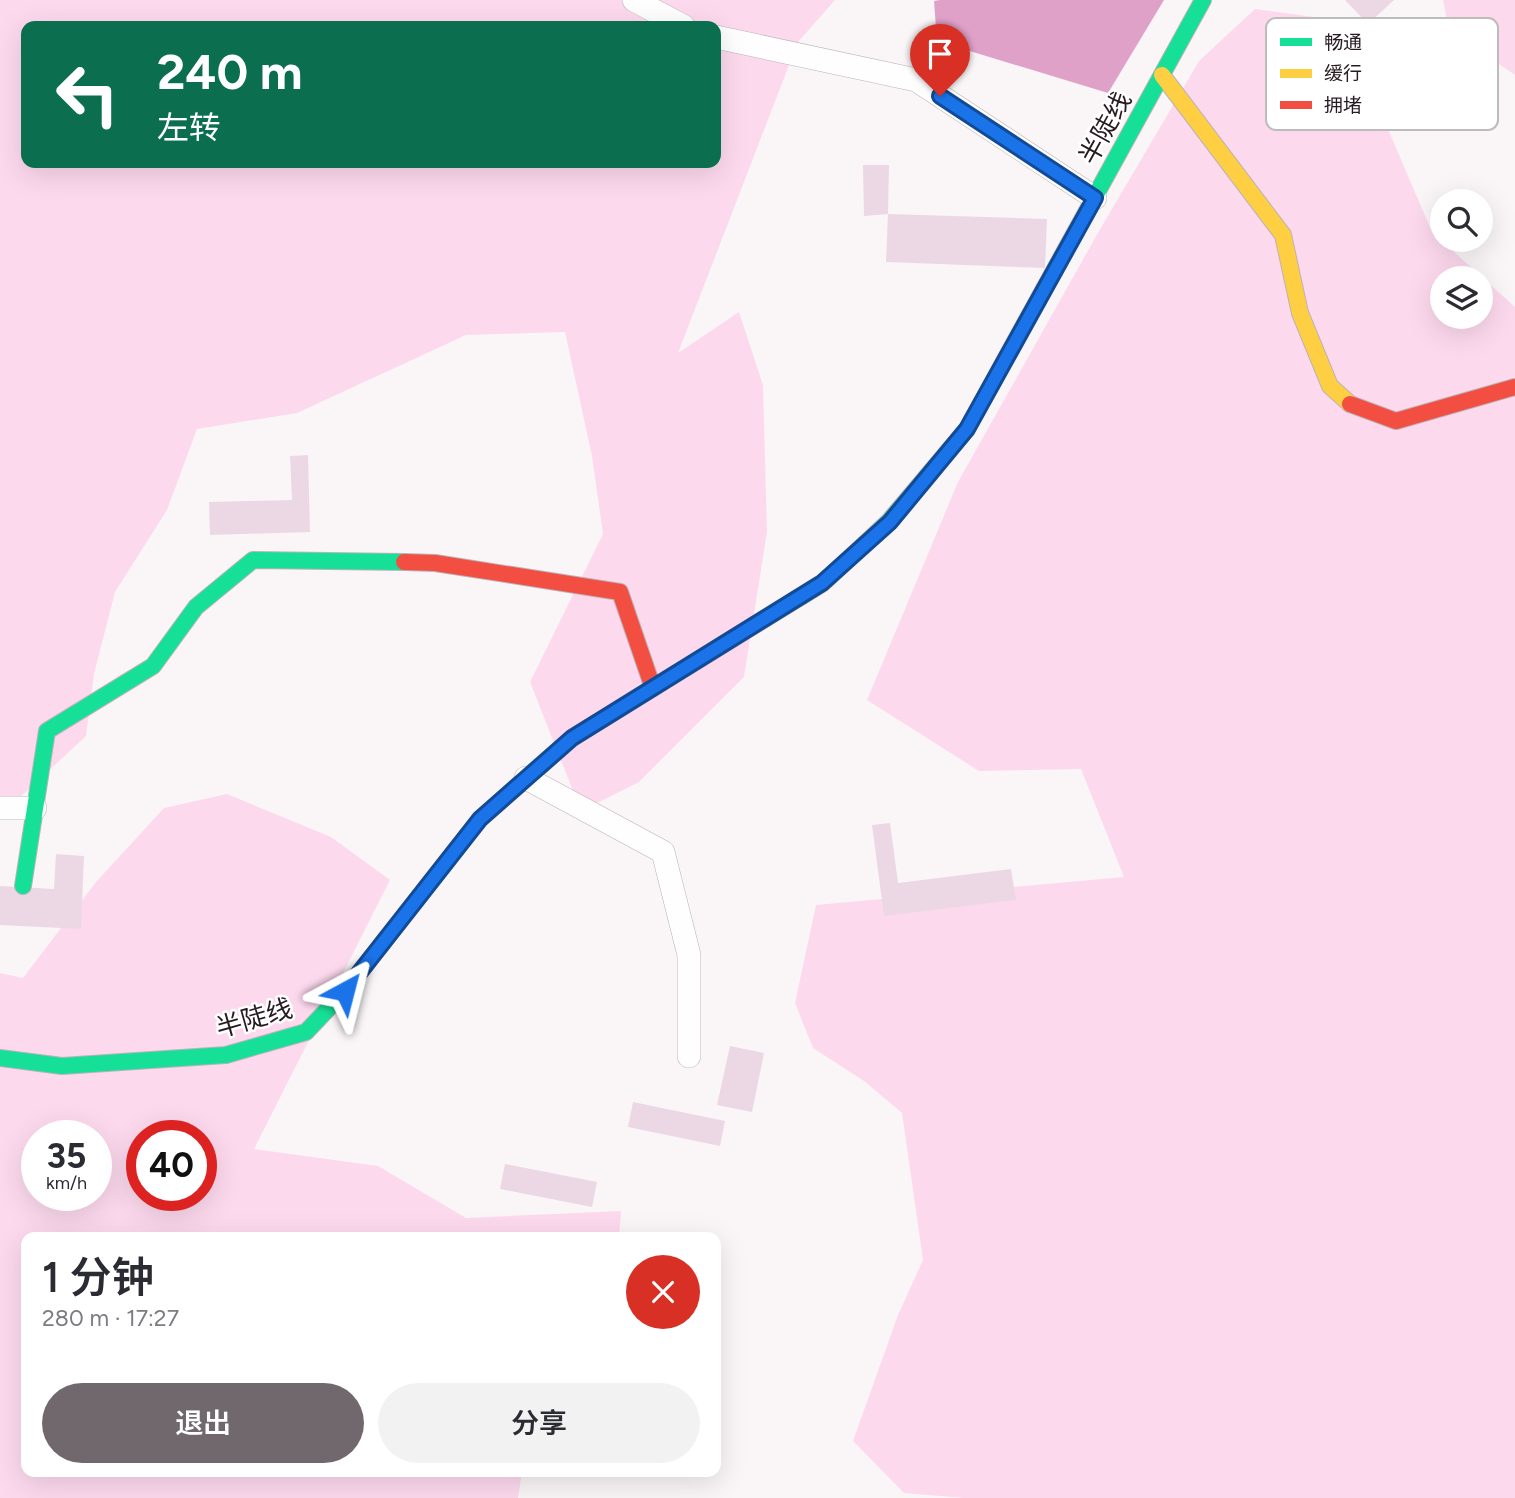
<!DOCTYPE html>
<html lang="zh">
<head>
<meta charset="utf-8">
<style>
  :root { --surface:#fff; --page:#f2f2f3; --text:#2b2b33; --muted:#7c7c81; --accent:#71686d }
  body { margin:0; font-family:Figtree,"Noto Sans SC",sans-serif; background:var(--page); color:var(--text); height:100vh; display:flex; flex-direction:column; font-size:26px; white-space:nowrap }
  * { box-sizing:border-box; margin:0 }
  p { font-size:23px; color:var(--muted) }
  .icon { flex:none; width:38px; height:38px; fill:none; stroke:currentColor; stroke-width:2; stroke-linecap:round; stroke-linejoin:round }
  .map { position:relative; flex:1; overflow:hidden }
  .panel { position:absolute; left:21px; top:1232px; width:700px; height:245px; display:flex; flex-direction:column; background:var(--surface); border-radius:14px; box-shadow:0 7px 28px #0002 }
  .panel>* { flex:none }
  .guide { position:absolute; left:21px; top:21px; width:700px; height:147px; border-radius:14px; box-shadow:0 7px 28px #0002; background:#0b6e4f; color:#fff; overflow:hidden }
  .fabs { position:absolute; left:1430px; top:189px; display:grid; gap:14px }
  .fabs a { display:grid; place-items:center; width:63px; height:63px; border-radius:50%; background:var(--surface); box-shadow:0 7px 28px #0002; font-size:35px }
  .speed { position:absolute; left:21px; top:1120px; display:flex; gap:14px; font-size:35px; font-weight:700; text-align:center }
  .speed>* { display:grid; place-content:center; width:91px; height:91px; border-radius:50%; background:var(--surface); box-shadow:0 7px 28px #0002; line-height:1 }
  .speed small { font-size:18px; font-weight:400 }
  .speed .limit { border:10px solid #d22; background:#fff; color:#111 }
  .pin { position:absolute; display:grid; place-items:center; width:60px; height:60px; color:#fff; margin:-72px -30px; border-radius:50% 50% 50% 0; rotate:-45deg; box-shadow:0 0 7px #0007 }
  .pin .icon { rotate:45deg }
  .me { position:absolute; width:77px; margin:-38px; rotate:38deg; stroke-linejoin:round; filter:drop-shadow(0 0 5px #0008) }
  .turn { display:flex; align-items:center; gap:24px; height:147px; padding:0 21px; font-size:32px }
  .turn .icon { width:91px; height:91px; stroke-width:2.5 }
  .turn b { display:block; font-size:49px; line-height:60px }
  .round { display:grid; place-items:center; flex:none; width:74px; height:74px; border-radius:37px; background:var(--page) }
  .overview { display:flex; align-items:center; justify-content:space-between; height:119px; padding:0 21px }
  h1 { font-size:42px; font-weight:600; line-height:52px }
  .button { display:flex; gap:14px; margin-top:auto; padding:14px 21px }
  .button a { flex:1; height:80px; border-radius:42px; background:var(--accent); color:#fff; font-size:28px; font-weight:600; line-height:80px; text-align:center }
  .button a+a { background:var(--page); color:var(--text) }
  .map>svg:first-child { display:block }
  .green { fill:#fdd9ee; fill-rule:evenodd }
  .water { fill:#e0a1c8 }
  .building { fill:#ecd8e4 }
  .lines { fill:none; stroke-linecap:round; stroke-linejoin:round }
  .street-casing { stroke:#bbb3b8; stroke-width:24 }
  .fast-casing { stroke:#bbb3b8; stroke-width:18 }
  .slow-casing { stroke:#bbb3b8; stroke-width:18 }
  .jam-casing { stroke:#bbb3b8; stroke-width:18 }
  .street { stroke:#fefefe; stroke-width:23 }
  .fast { stroke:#16e098; stroke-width:16 }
  .slow { stroke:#ffcf43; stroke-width:16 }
  .jam { stroke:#f24e42; stroke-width:16 }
  .route-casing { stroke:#114b97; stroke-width:18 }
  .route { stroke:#1a73e8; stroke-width:12 }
  .labels { text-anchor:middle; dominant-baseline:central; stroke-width:5; stroke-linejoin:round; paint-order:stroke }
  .street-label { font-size:26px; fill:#271b22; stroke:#fff }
  .key { fill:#fff; stroke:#bebbbd; stroke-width:2 }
  .key-label { font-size:19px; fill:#271b22 }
</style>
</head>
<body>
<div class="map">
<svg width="1515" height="1498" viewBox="0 0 1515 1498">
  <rect width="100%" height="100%" fill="#faf6f8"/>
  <!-- green -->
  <g class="green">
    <path d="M0,0h835l-37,42 -120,311 61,-41 24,73 4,147 -23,145 -105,105 -58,29 -51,-129 73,-148 -11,-78 -27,-124 -99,3 -169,78 -100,16 -30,81 -52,82 -21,82 -8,62 -86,80zM26,26h690v137h-690z"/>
    <polygon points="1443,0 1515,0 1515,75 1449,30"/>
    <path d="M1255,9l118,16 3,76 56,131 83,75v1191h-550l-61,-5 -51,-52 45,-126 25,-55 -21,-147 -38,-32 -51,-33 -18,-45 21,-98 308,-28 -43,-108 -102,2 -112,-71 91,-218 141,-251 100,-170zM1442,278h38v39h-38z"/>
    <path d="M227,794l104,43 59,43 -136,269 124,17 88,52 155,-7 -2,26h-593v235h496l-4,26h-518v-525l23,5 73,-96 68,-74zM37,1136h59v59h-59zM142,1136h59v59h-59z"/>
  </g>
  <!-- water -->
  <polygon class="water" points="940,0 1164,0 1108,93 937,41 934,1"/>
  <!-- building -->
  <g class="building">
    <polygon points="1345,0 1394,0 1368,24"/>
    <polygon points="863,165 889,165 888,214 864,216"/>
    <polygon points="888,214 1047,219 1045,268 886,262"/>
    <polygon points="308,455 310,532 210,535 209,502 292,500 290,456"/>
    <polygon points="890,823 898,883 1011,869 1016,900 884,916 872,825"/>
    <polygon points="56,854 84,856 81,929 0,925 0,886 54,889"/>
    <polygon points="730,1046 764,1053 752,1112 717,1105"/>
    <polygon points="633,1102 725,1121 720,1146 628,1127"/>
    <polygon points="505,1164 597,1182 592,1207 500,1189"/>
  </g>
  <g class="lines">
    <defs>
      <g id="street">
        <polyline points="634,0 683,26"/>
        <polyline points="716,37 916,80 1095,198"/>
        <polyline points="526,778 663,852 689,955 689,1056"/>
        <polyline points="0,808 35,808"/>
      </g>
      <g id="fast">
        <polyline points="802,596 823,583 889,521 967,429 1203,0"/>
        <polyline points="23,886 47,731 153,666 196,607 253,560 404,562"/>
        <polyline points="0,1058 62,1066 226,1055 306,1032 345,991 480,819 562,747"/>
      </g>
      <polyline id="slow" points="1162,75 1283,235 1300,313 1330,386 1350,404"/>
      <g id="jam">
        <polyline points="1350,404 1396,421 1515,387"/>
        <polyline points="404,562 435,563 620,592 653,688"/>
        <polyline points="562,747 572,738 802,596"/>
      </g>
    </defs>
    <!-- street casing -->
    <use href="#street" class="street-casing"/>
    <!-- fast casing -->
    <use href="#fast" class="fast-casing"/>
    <!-- slow casing -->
    <use href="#slow" class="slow-casing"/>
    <!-- jam casing -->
    <use href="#jam" class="jam-casing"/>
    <!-- street -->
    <use href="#street" class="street"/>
    <!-- fast -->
    <use href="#fast" class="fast"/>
    <!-- slow -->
    <use href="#slow" class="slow"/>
    <!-- jam -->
    <use href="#jam" class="jam"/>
  </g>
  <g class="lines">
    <defs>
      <polyline id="route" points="345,991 480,819 572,738 822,583 890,522 967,429 1095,198 940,96"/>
    </defs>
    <!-- route casing -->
    <use href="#route" class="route-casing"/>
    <!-- route -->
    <use href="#route" class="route"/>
  </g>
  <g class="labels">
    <!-- street labels -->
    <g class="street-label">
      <text transform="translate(1105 128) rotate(-61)">半陡线</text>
      <text transform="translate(254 1018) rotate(-16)">半陡线</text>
    </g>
  </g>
  <!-- legend -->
  <rect x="1266" y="18" width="232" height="112" rx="10" class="key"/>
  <rect x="1280" y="38" width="32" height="8" fill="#16e098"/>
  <rect x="1280" y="69" width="32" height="9" fill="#ffcf43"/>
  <rect x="1280" y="101" width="32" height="8" fill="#f24e42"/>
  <g class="key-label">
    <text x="1324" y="49">畅通</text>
    <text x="1324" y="80">缓行</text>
    <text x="1324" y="112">拥堵</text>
  </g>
</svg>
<div class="fabs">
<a><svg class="icon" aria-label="search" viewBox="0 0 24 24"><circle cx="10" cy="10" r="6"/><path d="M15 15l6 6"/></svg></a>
<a><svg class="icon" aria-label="layers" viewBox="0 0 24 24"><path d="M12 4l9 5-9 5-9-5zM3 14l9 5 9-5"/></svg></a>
</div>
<div class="speed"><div>35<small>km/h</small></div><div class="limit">40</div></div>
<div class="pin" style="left:940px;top:96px;background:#d93025"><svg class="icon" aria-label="arrive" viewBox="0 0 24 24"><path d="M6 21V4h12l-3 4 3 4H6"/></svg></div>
<svg class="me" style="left:345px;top:991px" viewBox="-20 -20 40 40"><path d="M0-17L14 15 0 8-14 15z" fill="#1a73e8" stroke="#fff" stroke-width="4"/></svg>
<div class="guide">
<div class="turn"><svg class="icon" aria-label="left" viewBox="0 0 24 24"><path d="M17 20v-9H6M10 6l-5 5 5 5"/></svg><div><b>240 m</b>左转</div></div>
</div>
<section class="panel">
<div class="overview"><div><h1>1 分钟</h1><p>280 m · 17:27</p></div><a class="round" style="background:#d93025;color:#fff"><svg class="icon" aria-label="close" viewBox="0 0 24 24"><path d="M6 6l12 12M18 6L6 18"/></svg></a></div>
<div class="button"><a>退出</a><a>分享</a></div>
</section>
</div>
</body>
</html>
